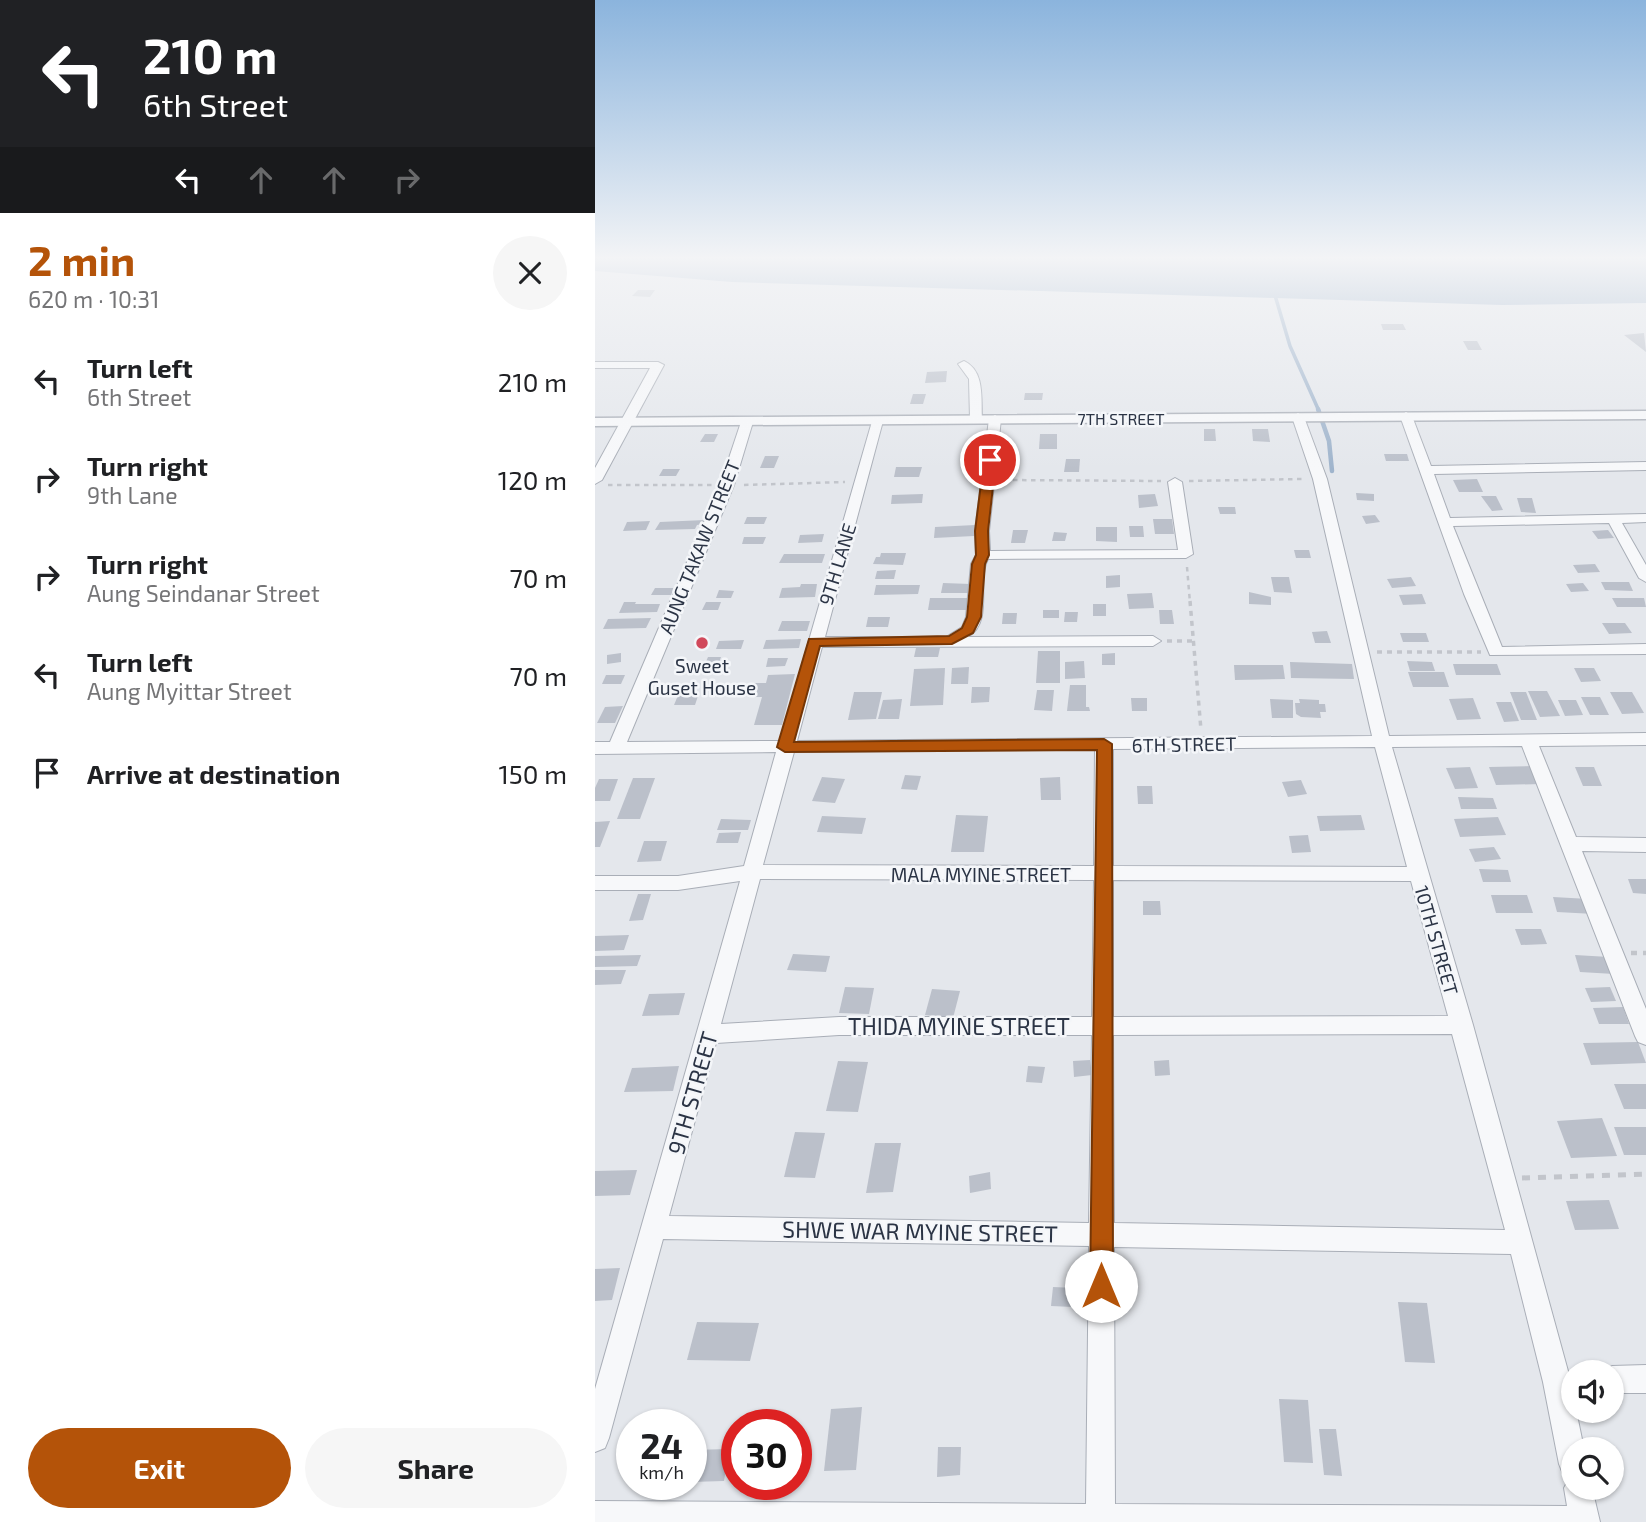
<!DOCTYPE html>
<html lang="en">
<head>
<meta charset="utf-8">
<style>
  :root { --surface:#fff; --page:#f6f6f6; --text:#202124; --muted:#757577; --accent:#b45309 }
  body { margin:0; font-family:"Exo 2",sans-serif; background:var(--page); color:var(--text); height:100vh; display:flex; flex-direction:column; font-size:26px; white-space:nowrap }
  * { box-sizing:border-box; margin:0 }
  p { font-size:23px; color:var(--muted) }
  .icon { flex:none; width:38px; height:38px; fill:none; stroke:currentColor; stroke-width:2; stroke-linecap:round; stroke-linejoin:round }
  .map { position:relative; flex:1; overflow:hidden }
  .details { display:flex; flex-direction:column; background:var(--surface); width:595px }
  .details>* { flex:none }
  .banner { background:#202124; color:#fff; overflow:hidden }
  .buttons { position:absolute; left:966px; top:1360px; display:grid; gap:14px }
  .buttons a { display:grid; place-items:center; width:63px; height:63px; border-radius:50%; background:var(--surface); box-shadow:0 2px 5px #0004; font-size:35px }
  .speed { position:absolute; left:21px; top:1409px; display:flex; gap:14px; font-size:35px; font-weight:700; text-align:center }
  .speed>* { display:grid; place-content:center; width:91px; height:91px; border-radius:50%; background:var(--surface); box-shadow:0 2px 5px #0004; line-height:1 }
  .speed small { font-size:18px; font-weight:400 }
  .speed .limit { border:10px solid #d22; background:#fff; color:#111 }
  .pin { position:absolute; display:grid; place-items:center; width:60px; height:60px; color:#fff; margin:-30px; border:4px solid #fff; border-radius:50%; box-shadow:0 2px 7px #0007 }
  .me { position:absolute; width:77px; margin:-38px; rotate:0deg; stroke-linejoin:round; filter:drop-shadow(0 0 5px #0008) }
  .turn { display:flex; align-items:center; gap:24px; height:147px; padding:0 28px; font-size:32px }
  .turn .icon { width:91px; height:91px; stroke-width:2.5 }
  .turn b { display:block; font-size:49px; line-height:60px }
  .lanes { display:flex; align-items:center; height:66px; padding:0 28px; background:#0003; justify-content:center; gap:35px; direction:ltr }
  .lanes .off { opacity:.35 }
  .round { display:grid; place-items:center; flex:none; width:74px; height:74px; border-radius:37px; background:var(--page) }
  .summary { display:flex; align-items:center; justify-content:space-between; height:119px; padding:0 28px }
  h1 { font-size:42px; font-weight:700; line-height:52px; color:var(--accent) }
  .cta { display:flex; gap:14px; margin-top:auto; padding:14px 28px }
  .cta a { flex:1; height:80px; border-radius:42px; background:var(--accent); color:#fff; font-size:28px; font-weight:700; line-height:80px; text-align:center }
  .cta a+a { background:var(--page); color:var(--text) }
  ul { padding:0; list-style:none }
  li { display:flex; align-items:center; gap:21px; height:98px; padding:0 28px }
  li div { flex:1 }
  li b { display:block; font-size:26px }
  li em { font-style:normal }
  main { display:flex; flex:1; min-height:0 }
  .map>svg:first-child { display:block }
  .water { fill:#9fb4cc }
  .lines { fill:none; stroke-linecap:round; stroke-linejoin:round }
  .stream-far1 { stroke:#9fb4cc; stroke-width:3.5 }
  .stream { stroke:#9fb4cc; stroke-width:4.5 }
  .building { fill:#bbc0ca }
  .minor-casing { stroke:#a9aeb7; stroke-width:2 }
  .tertiary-casing { stroke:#a9aeb7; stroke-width:3 }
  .path-far3 { stroke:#c2c5cb; stroke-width:2.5; stroke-dasharray:4.5 4.5; stroke-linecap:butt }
  .path-far2 { stroke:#c2c5cb; stroke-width:3.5; stroke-dasharray:5 5; stroke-linecap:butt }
  .path-far1 { stroke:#c2c5cb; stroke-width:4.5; stroke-dasharray:6 6; stroke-linecap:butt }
  .path { stroke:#c2c5cb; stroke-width:5; stroke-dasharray:8 8; stroke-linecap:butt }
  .minor { fill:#f7f8fa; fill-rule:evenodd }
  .tertiary { fill:#f7f8fa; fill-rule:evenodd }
  .route { fill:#b45309; stroke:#753606; stroke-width:2 }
  .poi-dot { fill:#d1495b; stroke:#f4f6f9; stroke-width:2.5 }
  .labels { text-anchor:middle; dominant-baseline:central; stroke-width:5; stroke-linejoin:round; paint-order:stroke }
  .far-street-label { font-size:16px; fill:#2b3445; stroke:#f4f6f9 }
  .street-label { font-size:19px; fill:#2b3445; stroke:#f4f6f9 }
  .poi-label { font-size:19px; fill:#2b3445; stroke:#f4f6f9 }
  .near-street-label { font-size:23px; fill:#2b3445; stroke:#f4f6f9 }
</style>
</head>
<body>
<main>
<section class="details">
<div class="banner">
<div class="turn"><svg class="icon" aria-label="left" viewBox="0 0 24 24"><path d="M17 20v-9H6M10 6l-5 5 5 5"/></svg><div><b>210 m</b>6th Street</div></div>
<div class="lanes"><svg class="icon" aria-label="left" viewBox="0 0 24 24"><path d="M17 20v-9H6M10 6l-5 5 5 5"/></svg><svg class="icon off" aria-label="ahead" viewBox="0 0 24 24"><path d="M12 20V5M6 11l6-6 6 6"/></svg><svg class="icon off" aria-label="ahead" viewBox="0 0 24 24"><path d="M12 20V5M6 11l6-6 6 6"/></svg><svg class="icon off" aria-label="right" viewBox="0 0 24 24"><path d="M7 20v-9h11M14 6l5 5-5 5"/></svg></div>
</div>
<div class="summary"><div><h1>2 min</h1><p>620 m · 10:31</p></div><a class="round"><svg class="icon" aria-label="close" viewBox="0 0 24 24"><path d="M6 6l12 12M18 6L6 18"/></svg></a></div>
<ul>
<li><svg class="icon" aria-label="left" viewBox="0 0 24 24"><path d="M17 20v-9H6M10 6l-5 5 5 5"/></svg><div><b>Turn left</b><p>6th Street</p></div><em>210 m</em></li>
<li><svg class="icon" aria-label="right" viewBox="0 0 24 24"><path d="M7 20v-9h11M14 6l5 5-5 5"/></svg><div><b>Turn right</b><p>9th Lane</p></div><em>120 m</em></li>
<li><svg class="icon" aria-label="right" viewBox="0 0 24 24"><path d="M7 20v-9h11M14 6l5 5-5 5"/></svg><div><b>Turn right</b><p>Aung Seindanar Street</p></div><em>70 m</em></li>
<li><svg class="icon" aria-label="left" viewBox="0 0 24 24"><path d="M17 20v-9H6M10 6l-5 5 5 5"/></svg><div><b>Turn left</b><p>Aung Myittar Street</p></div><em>70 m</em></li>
<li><svg class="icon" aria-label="arrive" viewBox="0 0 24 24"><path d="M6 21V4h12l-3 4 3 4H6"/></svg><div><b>Arrive at destination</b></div><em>150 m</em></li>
</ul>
<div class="cta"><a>Exit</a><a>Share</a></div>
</section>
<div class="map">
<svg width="1051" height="1522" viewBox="0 0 1051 1522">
  <rect width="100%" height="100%" fill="#e4e7ec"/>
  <!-- water -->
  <polygon class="water" points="0,256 1051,256 1051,303 907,305 680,298 137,282 0,271"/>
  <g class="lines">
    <!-- stream-far1 -->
    <polyline class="stream-far1" points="679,292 695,346 724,411"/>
    <!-- stream -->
    <polyline class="stream" points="723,409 734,441 737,471"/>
  </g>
  <!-- building -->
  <g class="building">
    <polygon points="43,290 60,290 55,297 37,296"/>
    <polygon points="786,324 808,324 811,330 788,330"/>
    <polygon points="1049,333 1051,352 1029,335"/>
    <polygon points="868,341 882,341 887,350 873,350"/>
    <polygon points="352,371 351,382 330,383 332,372"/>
    <polygon points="430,393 448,393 447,400 429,400"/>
    <polygon points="318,394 331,394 328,404 315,404"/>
    <polygon points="609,429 620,429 621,441 609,441"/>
    <polygon points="657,429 673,429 675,442 658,441"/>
    <polygon points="110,434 123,434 119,442 105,442"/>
    <polygon points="445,434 462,434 462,449 444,449"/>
    <polygon points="789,454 812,454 814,461 791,461"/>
    <polygon points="170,456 184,456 179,468 165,468"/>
    <polygon points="471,459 485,459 484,472 469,472"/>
    <polygon points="301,467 327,467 324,477 299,477"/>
    <polygon points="68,469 85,469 81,476 64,476"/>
    <polygon points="882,479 888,492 864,492 858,480"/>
    <polygon points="761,493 779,494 779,501 762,500"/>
    <polygon points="328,494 327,503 296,504 297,495"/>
    <polygon points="560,494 563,506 544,508 543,495"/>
    <polygon points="886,496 901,496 908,510 897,511"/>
    <polygon points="922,498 937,498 941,513 926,512"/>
    <polygon points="623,507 640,507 641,514 625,514"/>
    <polygon points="780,515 785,522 771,524 767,516"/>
    <polygon points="152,517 172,517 169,524 149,524"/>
    <polygon points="558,519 577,519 579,534 560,534"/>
    <polygon points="110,520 108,524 102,525 100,529 60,530 65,522"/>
    <polygon points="55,521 51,530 28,531 32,522"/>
    <polygon points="380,525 379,536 339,538 340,527"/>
    <polygon points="534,526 548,526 549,537 535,537"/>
    <polygon points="501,527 522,527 522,542 501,541"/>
    <polygon points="418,530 433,530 430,543 416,543"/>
    <polygon points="1013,530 1019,538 1003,539 997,531"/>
    <polygon points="459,532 472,533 470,541 457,541"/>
    <polygon points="229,534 227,542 203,543 205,535"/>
    <polygon points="149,537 171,537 168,544 147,544"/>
    <polygon points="699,550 714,550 716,558 701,558"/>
    <polygon points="286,553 311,553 308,565 278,564 281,557 285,557"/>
    <polygon points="189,554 230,554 227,563 184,563"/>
    <polygon points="1000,564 1005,572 983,573 978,565"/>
    <polygon points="301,570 299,579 280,579 282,571"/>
    <polygon points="525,575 525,587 511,588 511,576"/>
    <polygon points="676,577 694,577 697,593 679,592"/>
    <polygon points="816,577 821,586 797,588 792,579"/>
    <polygon points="1006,582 1034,582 1038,591 1010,590"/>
    <polygon points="348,583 376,584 374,593 346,593"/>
    <polygon points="988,583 994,591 976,592 971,584"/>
    <polygon points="206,584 222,584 220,597 184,598 187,588 205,587"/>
    <polygon points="281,585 325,585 323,594 279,595"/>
    <polygon points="60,588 79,588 76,595 56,595"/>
    <polygon points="124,590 139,591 136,598 121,598"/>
    <polygon points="654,592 676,597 676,605 654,604"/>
    <polygon points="557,593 559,608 534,609 532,594"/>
    <polygon points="827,594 831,604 808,605 804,595"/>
    <polygon points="335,598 377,598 376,610 333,610"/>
    <polygon points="1017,598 1049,598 1051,607 1022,607"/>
    <polygon points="29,602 41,602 40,604 65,604 62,612 24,613"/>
    <polygon points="111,602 126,602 123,610 107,610"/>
    <rect x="498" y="604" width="13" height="12"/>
    <rect x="448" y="610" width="16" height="8"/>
    <polygon points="564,610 577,610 579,624 565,624"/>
    <polygon points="470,612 483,612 482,622 469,622"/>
    <polygon points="408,613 422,613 421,624 407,624"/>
    <polygon points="273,617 295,617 293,627 271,627"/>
    <polygon points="56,618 51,628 8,629 13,619"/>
    <polygon points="187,621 215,621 212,631 183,631"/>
    <polygon points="1007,623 1030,623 1037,633 1014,634"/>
    <polygon points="732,631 736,643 720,643 717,632"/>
    <polygon points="805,633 831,633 834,642 808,642"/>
    <polygon points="206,639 204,648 168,649 171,640"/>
    <polygon points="149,640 146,649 121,649 124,641"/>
    <polygon points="321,648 345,648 343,657 319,657"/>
    <polygon points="443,651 465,651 465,683 441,683"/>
    <polygon points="26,653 26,662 12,664 12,655"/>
    <polygon points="520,653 520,665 507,665 507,654"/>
    <polygon points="113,657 126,657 123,666 109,666"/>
    <polygon points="173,658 193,658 190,666 171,667"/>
    <polygon points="489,661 490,678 470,679 470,662"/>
    <polygon points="812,661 837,662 840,671 815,671"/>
    <polygon points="695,662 757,664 759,679 696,678"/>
    <polygon points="858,664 902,664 906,675 861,675"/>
    <polygon points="639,665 688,665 690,679 640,680"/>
    <polygon points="374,667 373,684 356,684 357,668"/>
    <polygon points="350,668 348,705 315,706 319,669"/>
    <polygon points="979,668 999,668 1006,681 986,682"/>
    <polygon points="813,672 849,672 854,687 818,687"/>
    <polygon points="200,674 187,725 159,725 167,697 154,697 159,683 171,683 173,675"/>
    <polygon points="11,675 30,675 26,684 7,684"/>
    <polygon points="475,685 491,685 491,707 494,707 495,711 472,711"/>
    <polygon points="377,687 395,687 394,702 376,703"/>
    <polygon points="442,690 459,690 457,711 439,710"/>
    <polygon points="933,691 952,691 965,716 945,717"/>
    <polygon points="259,692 287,692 281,719 253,720"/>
    <polygon points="915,692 931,692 942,720 926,720"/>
    <polygon points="1015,692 1037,692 1049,713 1027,714"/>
    <polygon points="84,693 104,693 100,705 79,705"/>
    <polygon points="986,697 1005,697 1014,715 995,715"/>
    <polygon points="536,698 552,698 552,711 537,711"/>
    <polygon points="878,698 886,719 862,720 854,699"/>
    <polygon points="307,699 304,719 283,719 288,700"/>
    <polygon points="675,699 698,700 698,718 677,718"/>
    <polygon points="704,699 724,700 724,704 730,704 731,712 725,712 726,718 706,717 701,714 700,703 705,703"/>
    <polygon points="963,700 981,700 988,715 970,716"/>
    <polygon points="901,702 916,702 924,721 909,722"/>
    <polygon points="28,706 20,723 2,723 10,707"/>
    <polygon points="939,766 946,784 901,785 894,767"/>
    <polygon points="875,767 883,788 860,789 851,768"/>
    <polygon points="980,767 999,767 1007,786 988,786"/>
    <polygon points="310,775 326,776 322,790 306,789"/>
    <polygon points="227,777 250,779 240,803 217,801"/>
    <polygon points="465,777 466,800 446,800 445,778"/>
    <polygon points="38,778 60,778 45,819 22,819"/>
    <polygon points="4,779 23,779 15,801 0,801 0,788"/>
    <polygon points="706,780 712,794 693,797 687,782"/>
    <polygon points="542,786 557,786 558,804 543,804"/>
    <polygon points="863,797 898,798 902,809 866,809"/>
    <polygon points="361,815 393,816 389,852 356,852"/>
    <polygon points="766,815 770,830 725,831 722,816"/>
    <polygon points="227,816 271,818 267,834 222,832"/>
    <polygon points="903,817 911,835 865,837 859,819"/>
    <polygon points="126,819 156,820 153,830 122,830"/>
    <polygon points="15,821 5,847 0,847 0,822"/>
    <polygon points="146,832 143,843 121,843 124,833"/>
    <polygon points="713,835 716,852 697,853 694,836"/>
    <polygon points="49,841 72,841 66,861 42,862"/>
    <polygon points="899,847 906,859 880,862 874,849"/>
    <polygon points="884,869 913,870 916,882 888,882"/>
    <polygon points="1033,879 1051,879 1051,894 1038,893"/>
    <polygon points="43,894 56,894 48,920 34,921"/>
    <polygon points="896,895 932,895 938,913 901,913"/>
    <polygon points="958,897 994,899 999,914 962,912"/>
    <polygon points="548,901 565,901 566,915 548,915"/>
    <polygon points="920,929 946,929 952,944 926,945"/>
    <polygon points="34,935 29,950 0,951 0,936"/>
    <polygon points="198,954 235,956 231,972 192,970"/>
    <polygon points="46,955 42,966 0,967 0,956"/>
    <polygon points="980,955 1014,957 1019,974 985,972"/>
    <polygon points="0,970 31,970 26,984 0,985"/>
    <polygon points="250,987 279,988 274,1014 244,1013"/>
    <polygon points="1015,987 1021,1001 996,1002 990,988"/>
    <polygon points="337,989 365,991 358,1018 330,1015"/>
    <polygon points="90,993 84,1015 47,1016 54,994"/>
    <polygon points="1028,1007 1034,1024 1004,1024 998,1008"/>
    <polygon points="1043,1042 1051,1063 996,1065 988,1043"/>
    <polygon points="495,1060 497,1075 479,1077 478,1061"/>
    <polygon points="574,1060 575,1075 560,1076 559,1061"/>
    <polygon points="243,1061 273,1062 263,1112 231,1111"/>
    <polygon points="84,1066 78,1091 29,1092 37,1068"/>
    <polygon points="433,1066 450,1067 447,1083 431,1082"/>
    <polygon points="1019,1084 1051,1084 1051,1109 1029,1109"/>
    <polygon points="1007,1118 1022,1156 976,1158 962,1121"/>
    <polygon points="1019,1127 1051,1127 1051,1155 1029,1155"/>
    <polygon points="200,1132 230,1133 220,1178 189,1177"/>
    <polygon points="280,1143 306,1143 298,1192 271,1193"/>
    <polygon points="42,1170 35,1195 0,1196 0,1171"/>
    <polygon points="395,1172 396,1189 375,1193 374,1176"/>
    <polygon points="1014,1200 1024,1229 980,1230 971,1201"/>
    <polygon points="25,1268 17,1300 0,1301 0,1269"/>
    <polygon points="458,1287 480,1288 478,1307 456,1306"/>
    <polygon points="803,1302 832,1303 840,1363 810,1362"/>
    <polygon points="102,1322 164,1323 155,1361 92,1360"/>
    <polygon points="684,1399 713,1400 718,1463 689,1462"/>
    <polygon points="267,1407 261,1470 229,1471 236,1409"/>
    <polygon points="724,1429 741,1429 747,1476 729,1475"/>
    <polygon points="201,1436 212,1436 202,1482 201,1482"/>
    <polygon points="343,1447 366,1447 365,1475 342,1477"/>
    <polygon points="134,1449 129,1481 96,1482 96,1450"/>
  </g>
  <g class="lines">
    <defs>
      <g id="minor">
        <path d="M369,361c21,10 17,37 18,58l-6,4 -6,-4 -1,-40 -11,-15z"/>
        <polygon points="0,362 63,362 69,365 7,480 0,484 0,468 55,368 0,368"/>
        <polygon points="811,412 817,416 836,466 1051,462 1051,470 839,474 855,518 1051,514 1051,522 1027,523 1051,565 1051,582 1044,578 1014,523 858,526 907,647 1051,644 1051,654 895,655 869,594 805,416"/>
        <path d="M703,413l6,4 23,62 62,257 257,-3v12l-107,1 37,91 70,1v14l-64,-1 64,158v36l-8,-3 -3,-6 -113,-290 -130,1 81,278 98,357 2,28h3l8,39h-11v39h19l8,34h-1005v-21l491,3 3,-258 -426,-7 -54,199 -4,10 -10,4v-63l145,-508 -62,9h-83v-14h83l66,-10 32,-114 -181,2v-12h15l110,-257 21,-63 6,-4 6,4 -19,63 -107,257 153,-1 93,-323 10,3 -58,216h121l16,-10 4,-10 5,-53 5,-9 -1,-24 14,-112 6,-4 6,4 -12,112 1,20 188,-1 -10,-68 7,-4 7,4 11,72 -7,4 -198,1c-12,23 6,62 -20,78l185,-1 8,5 -8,5 -331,1 -25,94 575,-5 -59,-257 -21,-62zM780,747l32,120 -294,-1v-117zM500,749l-1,117 -331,-1 31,-113zM165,879l334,1 -2,137h-253l-118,7zM518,880l298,1 37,135 -335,1zM857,1034l53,196 -391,-7 -1,-188zM244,1035h253l-3,188 -420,-7 47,-173zM519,1247l397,7 32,128 16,82 4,10 7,3 -6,11 3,18 -452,-2z"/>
        <polygon points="1051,1365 1051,1393 1017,1393 1017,1372 1007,1372 1017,1366"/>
      </g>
      <polygon id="tertiary" points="1051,411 1051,419 0,426 0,418"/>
    </defs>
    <!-- minor casing -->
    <use href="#minor" class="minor-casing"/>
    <!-- tertiary casing -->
    <use href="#tertiary" class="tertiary-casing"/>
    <!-- path-far3 -->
    <g class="path-far3">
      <polyline points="409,480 566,481"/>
      <polyline points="594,481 709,479"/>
      <polyline points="13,485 117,485"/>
      <polyline points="149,485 250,482"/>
      <polyline points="592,567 595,603"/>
    </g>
    <!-- path-far2 -->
    <g class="path-far2">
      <polyline points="595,601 606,730"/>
      <polyline points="572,641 598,641"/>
      <polyline points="782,652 886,652"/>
    </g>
    <!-- path-far1 -->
    <polyline class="path-far1" points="1036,953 1051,953"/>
    <!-- path -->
    <polyline class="path" points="927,1178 1051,1174"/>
    <!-- minor -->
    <use href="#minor" class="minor"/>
    <!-- tertiary -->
    <use href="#tertiary" class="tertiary"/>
  </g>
  <!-- sky -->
  <linearGradient id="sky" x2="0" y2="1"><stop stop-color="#8bb4dd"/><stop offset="0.55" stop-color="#f3f4f6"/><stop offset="1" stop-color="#f3f4f6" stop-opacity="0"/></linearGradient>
  <rect width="1051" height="469" fill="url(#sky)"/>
  <!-- route -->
  <polygon class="route" points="395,456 401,460 393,531 394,555 390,564 386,617 378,633 357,644 225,646 199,742 509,739 517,744 518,1286 515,1294 506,1298 498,1294 495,1286 502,750 190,752 182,747 214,639 354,636 367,628 372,617 377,564 381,555 380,531 389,460"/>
  <!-- markers -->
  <circle class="poi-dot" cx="107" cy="643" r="7"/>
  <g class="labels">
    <!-- far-street labels -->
    <g class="far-street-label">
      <text x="526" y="418">7TH STREET</text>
    </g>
    <!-- street labels -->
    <g class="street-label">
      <text transform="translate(104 547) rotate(-68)">AUNG TAKAW STREET</text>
      <text transform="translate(242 564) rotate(-73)">9TH LANE</text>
      <text transform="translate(589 744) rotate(-1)">6TH STREET</text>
      <text x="386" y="874">MALA MYINE STREET</text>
      <text transform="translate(842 940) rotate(74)">10TH STREET</text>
    </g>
    <!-- poi labels -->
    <g class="poi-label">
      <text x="107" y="665">Sweet<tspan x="107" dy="22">Guset House</tspan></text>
    </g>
    <!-- near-street labels -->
    <g class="near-street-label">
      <text x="364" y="1026">THIDA MYINE STREET</text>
      <text transform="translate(97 1093) rotate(-74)">9TH STREET</text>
      <text transform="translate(325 1231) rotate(1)">SHWE WAR MYINE STREET</text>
    </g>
  </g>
</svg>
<div class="buttons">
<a><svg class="icon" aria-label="sound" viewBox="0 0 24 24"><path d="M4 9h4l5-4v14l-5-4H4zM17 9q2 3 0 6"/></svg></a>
<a><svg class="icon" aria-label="search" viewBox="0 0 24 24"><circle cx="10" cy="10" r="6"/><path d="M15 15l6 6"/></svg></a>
</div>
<div class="speed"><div>24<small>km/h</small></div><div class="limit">30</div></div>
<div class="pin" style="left:395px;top:460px;background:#d93025"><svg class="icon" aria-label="arrive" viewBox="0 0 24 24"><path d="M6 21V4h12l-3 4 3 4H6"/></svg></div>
<svg class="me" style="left:506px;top:1286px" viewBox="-20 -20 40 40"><circle r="19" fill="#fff"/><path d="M0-13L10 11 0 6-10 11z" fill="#b45309"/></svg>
</div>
</main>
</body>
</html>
